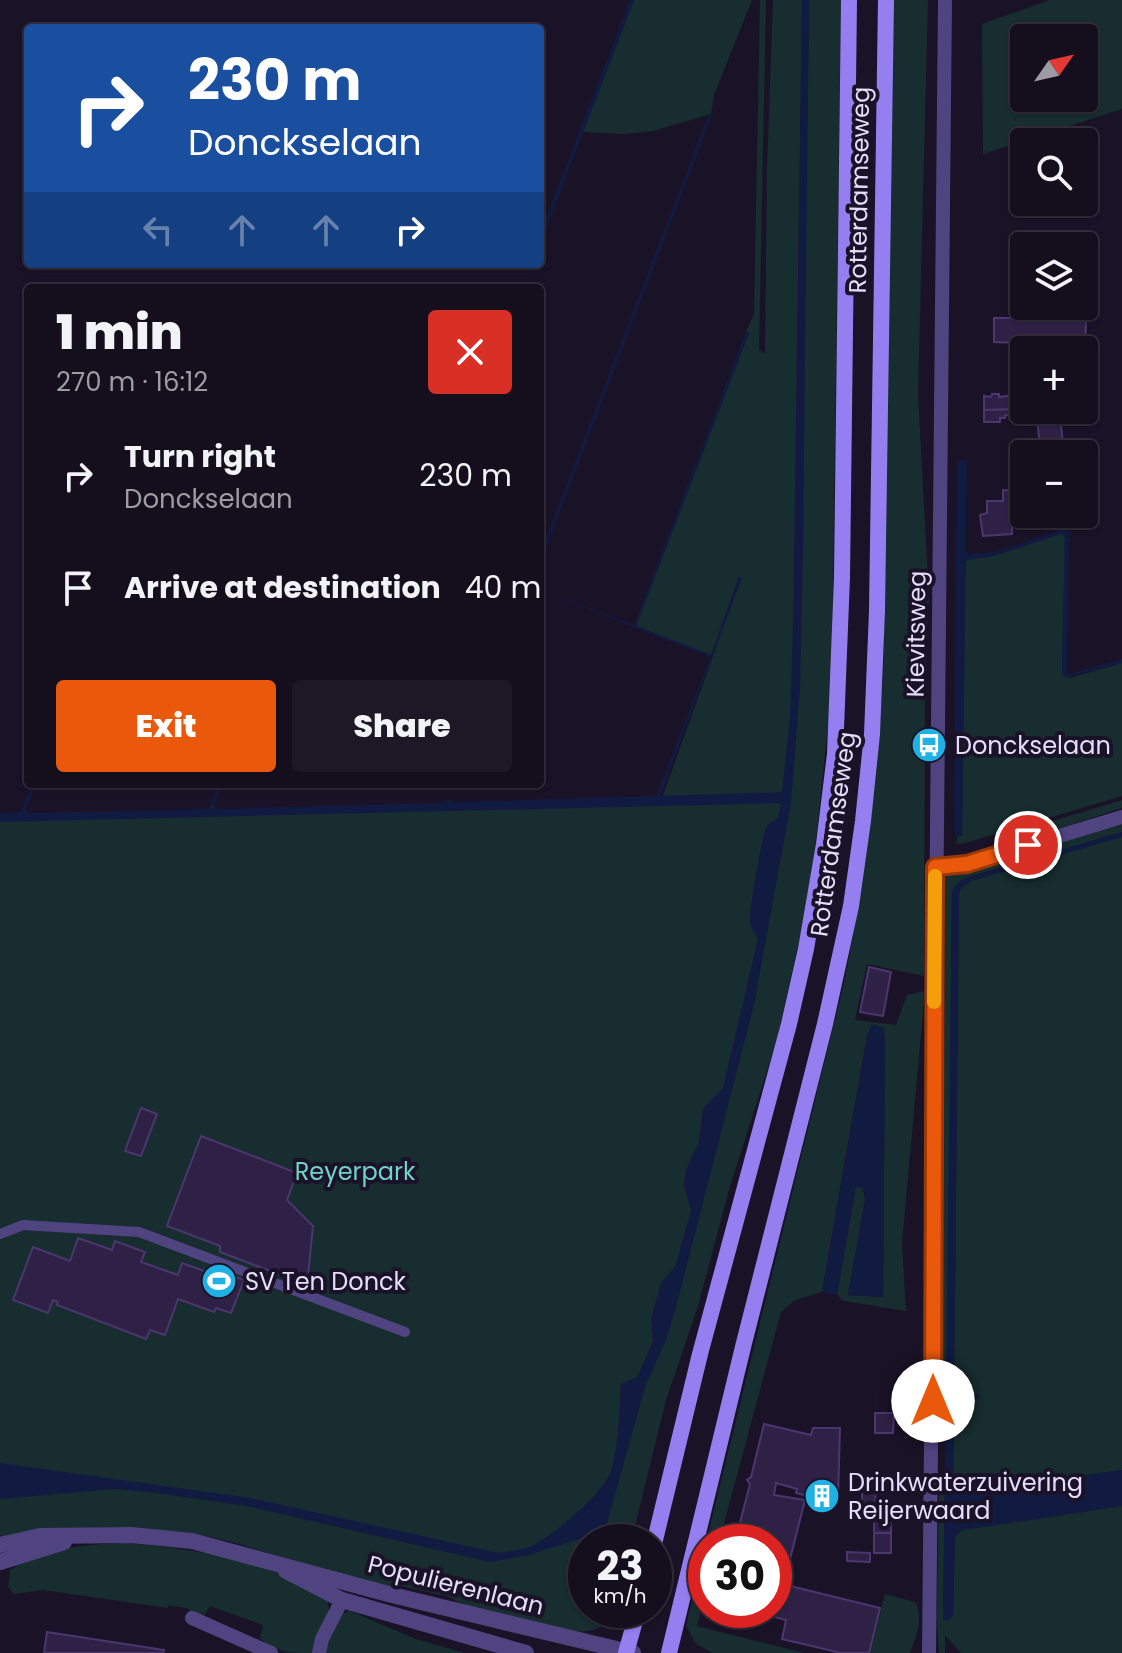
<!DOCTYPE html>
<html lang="en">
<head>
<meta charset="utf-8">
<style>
  :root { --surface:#140e1d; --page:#1d1726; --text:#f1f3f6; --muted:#9d9ca4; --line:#332e3b; --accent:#ea580c }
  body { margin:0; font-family:Poppins,sans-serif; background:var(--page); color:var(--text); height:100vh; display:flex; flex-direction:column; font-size:30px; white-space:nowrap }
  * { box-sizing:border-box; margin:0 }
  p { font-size:26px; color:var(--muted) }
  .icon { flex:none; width:44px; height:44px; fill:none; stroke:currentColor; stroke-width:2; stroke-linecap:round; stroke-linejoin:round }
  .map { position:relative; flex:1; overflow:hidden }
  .drawer { position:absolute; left:24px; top:284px; width:520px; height:504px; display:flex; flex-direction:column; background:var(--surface); border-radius:8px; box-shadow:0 2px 6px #0004,0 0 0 2px var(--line) }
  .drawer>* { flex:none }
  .hud { position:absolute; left:24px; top:24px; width:520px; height:244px; border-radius:8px; box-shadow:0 2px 6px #0004,0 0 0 2px var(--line); background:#1a4fa0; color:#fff; overflow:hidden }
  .needle { width:52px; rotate:56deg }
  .buttons { position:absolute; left:1010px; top:24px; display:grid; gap:16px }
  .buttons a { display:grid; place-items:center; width:88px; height:88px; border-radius:8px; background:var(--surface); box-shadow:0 2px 6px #0004,0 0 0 2px var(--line); font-size:40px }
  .speed { position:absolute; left:568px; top:1524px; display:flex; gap:16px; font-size:40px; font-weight:700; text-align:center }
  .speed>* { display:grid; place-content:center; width:104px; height:104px; border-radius:50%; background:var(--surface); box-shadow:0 2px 6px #0004,0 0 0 2px var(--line); line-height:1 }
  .speed small { font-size:20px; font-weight:400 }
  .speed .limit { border:12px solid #d22; background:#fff; color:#111 }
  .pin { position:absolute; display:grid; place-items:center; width:68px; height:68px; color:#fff; margin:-34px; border:4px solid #fff; border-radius:50%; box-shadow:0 2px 8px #0007 }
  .me { position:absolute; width:88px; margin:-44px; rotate:0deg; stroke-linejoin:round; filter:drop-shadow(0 0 6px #0008) }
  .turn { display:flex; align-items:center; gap:28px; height:168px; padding:0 32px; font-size:36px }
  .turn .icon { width:104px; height:104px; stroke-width:2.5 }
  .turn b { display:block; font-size:56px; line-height:68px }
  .lanes { display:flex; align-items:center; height:76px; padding:0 32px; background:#0003; justify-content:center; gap:40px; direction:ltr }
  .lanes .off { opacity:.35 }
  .round { display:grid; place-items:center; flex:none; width:84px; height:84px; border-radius:8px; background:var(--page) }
  .headline { display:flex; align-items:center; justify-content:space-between; height:136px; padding:0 32px }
  h1 { font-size:48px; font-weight:800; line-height:60px }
  .cta { display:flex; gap:16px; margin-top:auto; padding:16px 32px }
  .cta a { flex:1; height:92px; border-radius:8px; background:var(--accent); color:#fff; font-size:32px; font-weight:800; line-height:92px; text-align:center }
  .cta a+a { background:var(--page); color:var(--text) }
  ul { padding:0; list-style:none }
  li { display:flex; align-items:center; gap:24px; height:112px; padding:0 32px }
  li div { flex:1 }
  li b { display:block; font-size:30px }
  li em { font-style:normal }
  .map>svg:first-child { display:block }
  .green { fill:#172d30; fill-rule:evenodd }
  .water { fill:#111b42 }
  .building { fill:#2f2146; stroke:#4b366f; stroke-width:2 }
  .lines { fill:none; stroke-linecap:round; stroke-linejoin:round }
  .pedestrian { stroke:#504480; stroke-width:10 }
  .minor { stroke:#504480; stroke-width:14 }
  .tertiary { stroke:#504480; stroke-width:16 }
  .secondary { stroke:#957ff0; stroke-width:16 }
  .route-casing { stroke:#983908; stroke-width:20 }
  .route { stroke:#ea580c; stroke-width:14 }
  .slow { stroke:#f59e0b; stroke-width:14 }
  .labels { text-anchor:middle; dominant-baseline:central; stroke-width:8; stroke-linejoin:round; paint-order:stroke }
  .street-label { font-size:24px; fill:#e5ddfb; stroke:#1a1327 }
  .poi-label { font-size:24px; fill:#e5ddfb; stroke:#1a1327; text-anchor:start }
  .park-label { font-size:24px; fill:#70d3cb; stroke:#1a1327 }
</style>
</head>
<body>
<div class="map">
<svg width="1122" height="1653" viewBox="0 0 1122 1653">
  <rect width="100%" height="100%" fill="#1a1327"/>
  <!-- green -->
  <g class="green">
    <polygon points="634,0 752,0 714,95 711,114 653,131 624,134 583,132"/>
    <path d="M760,0h6l-7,350 6,3 2,-183 6,-170h29l-5,369 7,4 5,-373h32l-9,661 -3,56 -15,140 -9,58 -29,128 -46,143 -32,120 -32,94 -35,142h-45v68h28c-9,20 -24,23 -44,21l-97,-21 -24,-13 -48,-11h-28l-137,-43 -44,-10 -76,-6 -45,2 -68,10 -3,-5v-713l662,-23 55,-153 -2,-1 -4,11 -75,-29 113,-293 -3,-1 8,-18z"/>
    <path d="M889,0h39l-10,394 11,205 -4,75 -1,302 -57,-12 -12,56 41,5 11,-30 18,-4 -23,252 4,68 -62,-10 -7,-6 18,-109 8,2 2,12 -17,95 35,2 2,-257 -14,-14 -4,10 -45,256 -27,8 -14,12 -62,230h-13l138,-559c22,-109 36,-221 40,-332z"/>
    <path d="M1050,0h72v109l-139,45 -1,-130zM1024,38h60v60h-60z"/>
    <polygon points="1063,533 1065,539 1062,672 1070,678 1122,663 1122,796 962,844 956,843 957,837 962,835 965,562 970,558 994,556"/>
    <polygon points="1122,800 1122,808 1012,844 1009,834"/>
    <polygon points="1122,825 1122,832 969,877 955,886 952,892 947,1407 940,1406 945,968 943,877 1096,830"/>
    <polygon points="1122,836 1122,1470 963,1492 953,1485 954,1404 978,1398 978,1394 954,1398 959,893 961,888 971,881"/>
    <polygon points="945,1486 943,1620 953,1616 955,1536 962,1530 1122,1506 1122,1653 961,1653 945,1635 945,1653 939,1653 937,1621 939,1489"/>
    <polygon points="706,1542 706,1592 697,1626 804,1653 713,1653 696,1644 686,1626"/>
    <path d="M125,1543c49,4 101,11 147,28 20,7 38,19 56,29l1,11 -17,42c-19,0 -38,0 -52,-15l3,-13 -53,-19 -6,10 -15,-4v-3l-20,-4 -1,3 -125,-18 -29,4 -6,-7 2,-17 7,-4 -2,-5c37,-12 71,-17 110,-18z"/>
    <path d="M885,1594l30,8c9,16 1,35 -5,51h-40z"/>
    <polygon points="350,1611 416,1639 465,1653 324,1653 326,1642 342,1614"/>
  </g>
  <!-- water -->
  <g class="water">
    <polygon points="630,0 634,0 540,244 540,234"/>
    <path d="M802,0h7l-6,544 -3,145 -9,114 -37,202 -79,306 -9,29 -21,47 -40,144 -76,24 -39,7 -244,-56 -89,-13 -42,-4 -115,10v-36l14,2 237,33 248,55c10,-2 21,-3 30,-6 21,-8 76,-55 82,-76 8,-28 8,-58 10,-87l16,-7 16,-36 -2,-22 10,-37 14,-15 16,-56 -7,-26 2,-15 13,-29 4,-33 20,-20 35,-150c-4,-5 -7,-10 -8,-17 -1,-9 12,-89 17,-95 3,-4 7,-5 11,-8l3,-15 -781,19v-8l21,-2 11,-28h3l-9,26 2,3 181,-4 10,-25h3l-8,20 3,5 224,-6 6,-3 9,2 200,-6 54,-139 -170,-67 94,35 112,-293 3,1 -113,293 75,29 28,-79 3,2 -82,218 122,-4 8,-75 3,-90z"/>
    <polygon points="709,114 712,115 540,563 540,554"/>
    <polygon points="957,460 967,460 966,550 968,554 996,552 1069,527 1067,675 1122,659 1122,663 1064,678 1062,672 1065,539 1063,533 994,556 966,560 962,836 957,837 954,830"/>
    <polygon points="1122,832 1122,837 971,881 961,888 959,893 954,1398 978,1394 979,1398 954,1405 953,1485 963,1492 1122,1470 1122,1506 962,1530 955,1537 953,1616 949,1620 943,1620 952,893 955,886 961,880"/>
    <polygon points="876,1025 884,1028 885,1040 883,1297 848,1295 865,1200 863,1188 856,1187 837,1295 822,1292 867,1036 871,1026"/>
  </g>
  <!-- building -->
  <g class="building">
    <polygon points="994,318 1086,318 1085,353 1084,350 1018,352 1018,343 994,342"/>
    <polygon points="992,394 999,394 999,397 1023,394 1024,409 984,410 984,396 991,397"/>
    <polygon points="1024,409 1025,424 1017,424 1017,416 1005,415 1005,418 1000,418 1000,422 984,422 984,410"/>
    <polygon points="1059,410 1063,443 1040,445 1036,411"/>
    <polygon points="1003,490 1013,491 1012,534 983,536 980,515 987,513 987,501 1003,501"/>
    <polygon points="869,967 891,972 883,1016 860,1012"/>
    <polygon points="141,1108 157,1114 141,1156 125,1151"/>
    <polygon points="201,1136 297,1173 287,1200 313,1226 307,1285 220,1252 220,1246 167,1226"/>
    <polygon points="78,1238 112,1250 115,1241 145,1252 141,1262 178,1275 182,1263 210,1273 212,1268 244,1280 231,1313 216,1308 214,1312 178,1299 165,1335 150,1330 146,1339 57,1305 58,1302 53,1300 48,1313 13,1300 33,1247 70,1261"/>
    <polygon points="875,1413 894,1413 893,1433 875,1433"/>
    <polygon points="764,1424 811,1435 813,1428 840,1428 838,1498 812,1497 796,1493 797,1489 776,1483 774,1495 805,1500 788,1567 774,1563 774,1542 735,1542 750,1484 747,1480 751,1477"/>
    <polygon points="862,1486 876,1486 875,1503 862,1503"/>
    <rect x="874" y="1513" width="17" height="20"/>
    <rect x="874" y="1533" width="17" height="20"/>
    <polygon points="847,1552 870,1553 870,1562 847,1561"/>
    <polygon points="774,1582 880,1608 869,1653 841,1653 782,1639 786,1620 746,1610 774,1610"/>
    <polygon points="47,1632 164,1650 163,1653 44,1653"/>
  </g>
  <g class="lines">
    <!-- pedestrian -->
    <polyline class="pedestrian" points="0,1234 23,1225 139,1232 405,1332"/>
    <!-- minor -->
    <g class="minor">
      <polyline points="935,867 967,864 1122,817"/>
      <polyline points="192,1618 271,1653"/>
      <polyline points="319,1653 322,1639 342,1600"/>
      <polyline points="929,1653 945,0"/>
    </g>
    <!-- tertiary -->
    <g class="tertiary">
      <polyline points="0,1545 40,1536 131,1535 192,1541 392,1595 633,1653"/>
      <polyline points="0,1562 64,1542"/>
      <polyline points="286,1571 342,1600 526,1653"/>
    </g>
    <!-- secondary -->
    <g class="secondary">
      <polyline points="654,1544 700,1354 789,1024 806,949 824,844 835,754 842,577 849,0"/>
      <polyline points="626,1653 638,1610"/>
      <polyline points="669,1653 743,1347 825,1024 851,906 863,821 872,734 877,611 886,0"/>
    </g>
  </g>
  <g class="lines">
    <defs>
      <polyline id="route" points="933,1401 935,867 967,864 1028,845"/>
    </defs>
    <!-- route casing -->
    <use href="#route" class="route-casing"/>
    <!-- route -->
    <use href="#route" class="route"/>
    <!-- slow -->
    <polyline class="slow" points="934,1002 935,876"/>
  </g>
  <!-- icons -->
  <defs>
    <symbol id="bus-disc" viewBox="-11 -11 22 22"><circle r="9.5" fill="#1fb0e5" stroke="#1a1327"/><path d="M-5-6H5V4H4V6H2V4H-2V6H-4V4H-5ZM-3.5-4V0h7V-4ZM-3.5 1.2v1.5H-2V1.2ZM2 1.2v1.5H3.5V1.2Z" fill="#fff"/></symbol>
    <symbol id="stadium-disc" viewBox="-11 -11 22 22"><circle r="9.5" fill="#1fb0e5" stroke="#1a1327"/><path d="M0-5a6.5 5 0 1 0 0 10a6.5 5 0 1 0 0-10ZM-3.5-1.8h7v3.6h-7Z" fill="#fff"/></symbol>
    <symbol id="building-disc" viewBox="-11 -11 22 22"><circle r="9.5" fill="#1fb0e5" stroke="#1a1327"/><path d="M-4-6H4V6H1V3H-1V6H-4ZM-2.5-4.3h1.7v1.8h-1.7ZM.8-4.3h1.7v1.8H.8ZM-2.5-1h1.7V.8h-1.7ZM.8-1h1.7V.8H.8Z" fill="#fff"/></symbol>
  </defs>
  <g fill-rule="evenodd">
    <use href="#bus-disc" x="909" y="725" width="40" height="40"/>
    <use href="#stadium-disc" x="199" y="1261" width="40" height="40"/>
    <use href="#building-disc" x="802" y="1476" width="40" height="40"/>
  </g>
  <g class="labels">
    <!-- street labels -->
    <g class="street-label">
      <text transform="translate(859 190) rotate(-89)">Rotterdamseweg</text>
      <text transform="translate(916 634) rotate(-89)">Kievitsweg</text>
      <text transform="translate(833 834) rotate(-82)">Rotterdamseweg</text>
      <text transform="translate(456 1585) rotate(14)">Populierenlaan</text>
    </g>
    <!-- poi labels -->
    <g class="poi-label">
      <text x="955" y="745">Donckselaan</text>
      <text x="245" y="1281">SV Ten Donck</text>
      <text x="848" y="1482">Drinkwaterzuivering<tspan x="848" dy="28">Reijerwaard</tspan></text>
    </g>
    <!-- park labels -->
    <g class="park-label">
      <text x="355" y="1171">Reyerpark</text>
    </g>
  </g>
</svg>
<div class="buttons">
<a><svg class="needle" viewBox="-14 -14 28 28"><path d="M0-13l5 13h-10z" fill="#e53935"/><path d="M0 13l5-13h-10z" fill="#9d9ca4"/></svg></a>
<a><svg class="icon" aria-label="search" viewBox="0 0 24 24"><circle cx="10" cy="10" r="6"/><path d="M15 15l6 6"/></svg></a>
<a><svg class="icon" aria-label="layers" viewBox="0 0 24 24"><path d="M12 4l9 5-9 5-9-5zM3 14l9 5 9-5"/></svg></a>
<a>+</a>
<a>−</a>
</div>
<div class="speed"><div>23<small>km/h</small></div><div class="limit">30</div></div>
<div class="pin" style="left:1028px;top:845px;background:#d93025"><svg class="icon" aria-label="arrive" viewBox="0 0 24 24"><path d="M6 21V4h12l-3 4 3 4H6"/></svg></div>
<svg class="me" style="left:933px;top:1401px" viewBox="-20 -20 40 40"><circle r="19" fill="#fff"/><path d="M0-13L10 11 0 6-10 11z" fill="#ea580c"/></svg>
<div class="hud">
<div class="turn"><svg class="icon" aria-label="right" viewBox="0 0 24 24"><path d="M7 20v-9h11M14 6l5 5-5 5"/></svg><div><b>230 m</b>Donckselaan</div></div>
<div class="lanes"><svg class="icon off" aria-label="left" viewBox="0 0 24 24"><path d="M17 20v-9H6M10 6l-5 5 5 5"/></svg><svg class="icon off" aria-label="ahead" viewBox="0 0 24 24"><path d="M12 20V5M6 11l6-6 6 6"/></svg><svg class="icon off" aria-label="ahead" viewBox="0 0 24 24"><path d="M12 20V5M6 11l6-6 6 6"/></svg><svg class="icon" aria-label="right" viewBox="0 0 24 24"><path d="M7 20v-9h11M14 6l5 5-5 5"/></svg></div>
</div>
<section class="drawer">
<div class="headline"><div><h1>1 min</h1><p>270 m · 16:12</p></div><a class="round" style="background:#d93025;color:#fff"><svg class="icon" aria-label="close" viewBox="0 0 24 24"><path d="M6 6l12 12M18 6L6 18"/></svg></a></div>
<ul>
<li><svg class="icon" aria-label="right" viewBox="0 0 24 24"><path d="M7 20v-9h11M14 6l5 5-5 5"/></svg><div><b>Turn right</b><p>Donckselaan</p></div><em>230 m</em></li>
<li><svg class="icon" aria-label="arrive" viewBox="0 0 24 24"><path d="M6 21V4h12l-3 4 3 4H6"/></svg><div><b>Arrive at destination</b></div><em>40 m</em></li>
</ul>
<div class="cta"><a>Exit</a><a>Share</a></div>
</section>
</div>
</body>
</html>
